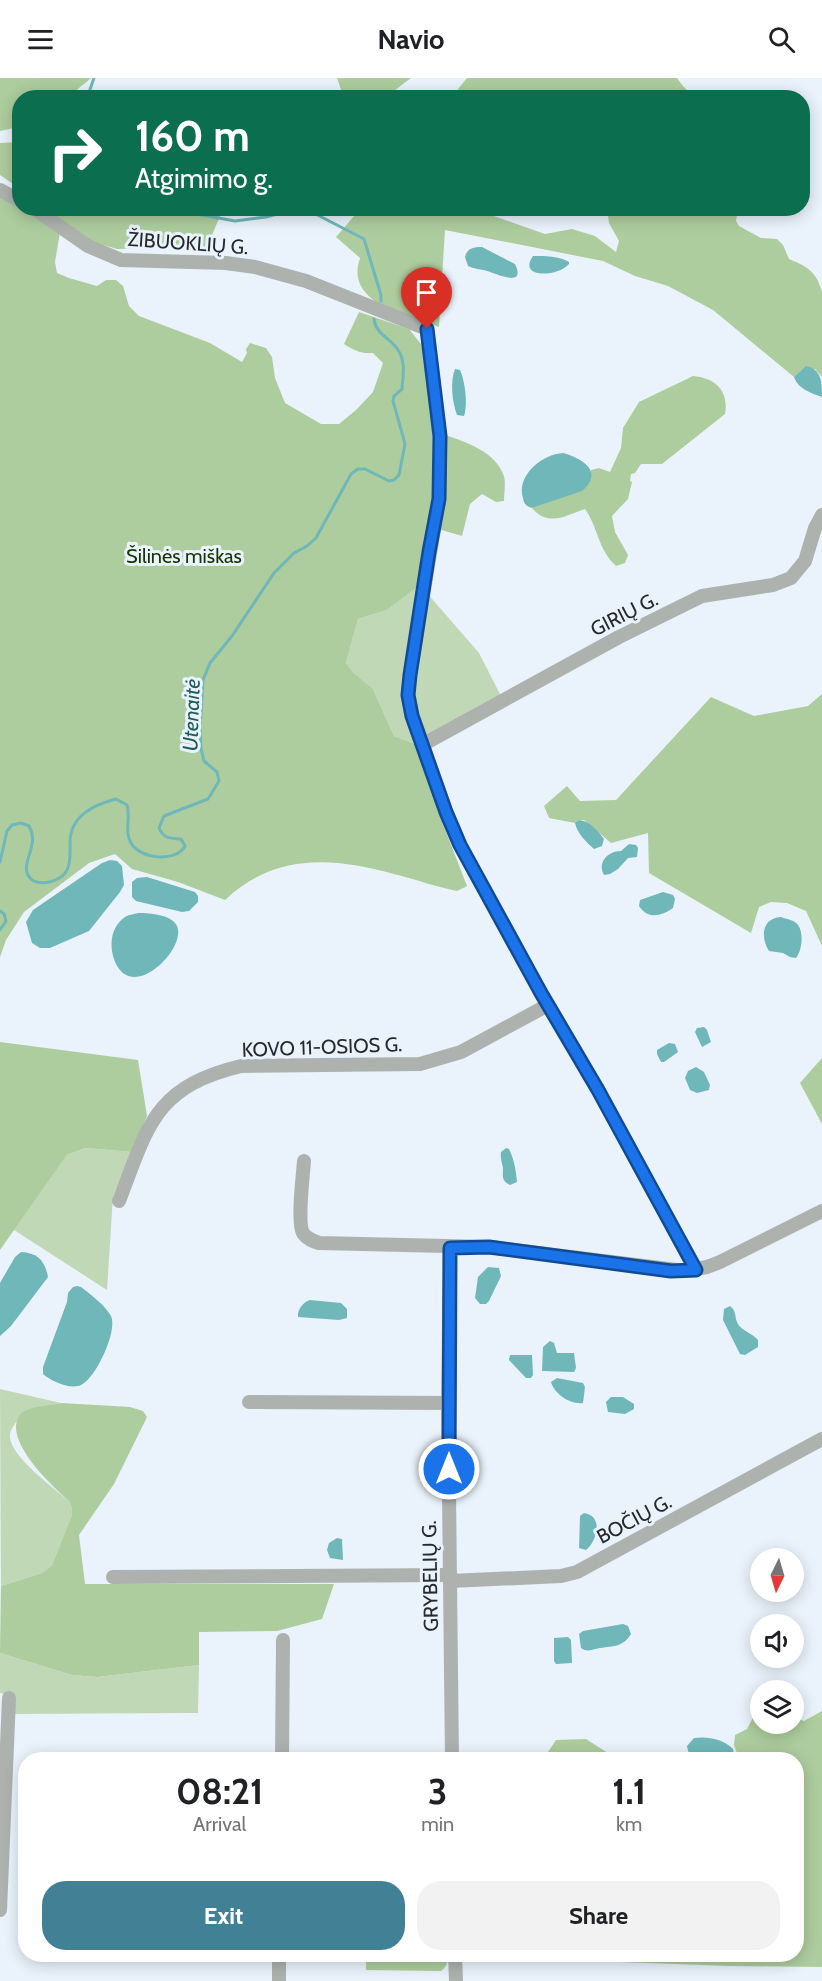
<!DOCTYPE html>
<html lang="en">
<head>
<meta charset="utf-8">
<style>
  :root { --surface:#fff; --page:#f2f2f2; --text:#202124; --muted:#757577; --accent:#428096 }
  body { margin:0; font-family:Cabin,sans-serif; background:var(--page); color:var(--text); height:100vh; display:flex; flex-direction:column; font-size:22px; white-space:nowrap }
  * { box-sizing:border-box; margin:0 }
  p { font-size:20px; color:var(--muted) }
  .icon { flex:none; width:33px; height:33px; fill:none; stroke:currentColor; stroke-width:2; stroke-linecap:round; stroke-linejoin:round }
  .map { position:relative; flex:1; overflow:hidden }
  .side { position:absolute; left:18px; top:1674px; width:786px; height:210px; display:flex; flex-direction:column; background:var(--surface); border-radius:24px; box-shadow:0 3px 15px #0003 }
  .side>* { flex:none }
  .hud { position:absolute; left:12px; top:12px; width:798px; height:126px; border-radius:24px; box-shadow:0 3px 15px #0003; background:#0b6e4f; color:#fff; overflow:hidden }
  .needle { width:39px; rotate:185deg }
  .tools { position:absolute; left:750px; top:1470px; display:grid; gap:12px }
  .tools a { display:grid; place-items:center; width:54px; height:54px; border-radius:50%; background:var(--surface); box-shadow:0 3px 15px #0003; font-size:30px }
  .pin { position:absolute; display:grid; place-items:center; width:51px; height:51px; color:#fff; margin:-62px -26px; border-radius:50% 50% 50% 0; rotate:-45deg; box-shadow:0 0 6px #0007 }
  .pin .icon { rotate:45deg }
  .me { position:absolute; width:66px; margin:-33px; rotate:0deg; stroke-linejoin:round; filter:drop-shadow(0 0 4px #0008) }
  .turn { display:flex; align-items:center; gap:21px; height:126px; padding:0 24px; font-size:27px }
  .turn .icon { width:78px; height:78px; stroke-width:2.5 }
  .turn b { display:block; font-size:42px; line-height:51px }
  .eta { display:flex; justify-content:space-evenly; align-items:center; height:102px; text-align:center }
  .eta b { font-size:36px; font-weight:700; line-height:42px }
  .primary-button { display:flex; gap:12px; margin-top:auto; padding:12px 24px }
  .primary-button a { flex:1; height:69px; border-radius:24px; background:var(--accent); color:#fff; font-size:24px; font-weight:700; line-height:69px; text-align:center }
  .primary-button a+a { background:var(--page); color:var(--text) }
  header { display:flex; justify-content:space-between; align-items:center; height:78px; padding:0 24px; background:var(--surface); font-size:27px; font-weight:700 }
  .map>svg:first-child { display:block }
  .green { fill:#c1d8b7 }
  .forest { fill:#adcd9e }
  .water { fill:#6fb7b9 }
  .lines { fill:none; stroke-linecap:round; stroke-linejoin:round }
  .stream { stroke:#6fb7b9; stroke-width:3 }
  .minor { stroke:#adb2af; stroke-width:14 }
  .route-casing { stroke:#114b97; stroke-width:15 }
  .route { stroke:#1a73e8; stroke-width:10 }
  .labels { text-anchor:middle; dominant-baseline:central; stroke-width:6; stroke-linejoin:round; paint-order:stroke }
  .street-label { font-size:20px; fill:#26292d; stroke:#eaf3fb }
  .park-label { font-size:20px; fill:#173403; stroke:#eaf3fb }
  .water-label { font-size:21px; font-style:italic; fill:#1e5b5d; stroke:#eaf3fb }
</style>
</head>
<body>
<header><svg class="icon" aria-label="menu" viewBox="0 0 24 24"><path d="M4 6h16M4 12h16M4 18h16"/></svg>Navio<svg class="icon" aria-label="search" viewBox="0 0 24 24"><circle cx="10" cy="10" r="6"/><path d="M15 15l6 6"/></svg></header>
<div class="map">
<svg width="822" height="1903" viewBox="0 0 822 1903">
  <rect width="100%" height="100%" fill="#eaf3fb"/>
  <!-- green -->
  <g class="green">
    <polygon points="420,507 479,575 502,620 415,666 394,658 373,611 353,594 346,585 358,541 387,532"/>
    <polygon points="85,1070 132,1074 113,1118 107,1212 14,1152 67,1077"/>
    <path d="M0,1311l61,14 -35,8c-5,6 -15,15 -16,23 -3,20 44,54 59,67l3,7v7l-20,50 -10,8 -41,13z"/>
    <polygon points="0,1575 72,1597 97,1599 199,1587 198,1635 13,1636 13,1618 0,1615"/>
  </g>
  <!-- forest -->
  <g class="forest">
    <path d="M0,0h91c-7,7 -15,10 -19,19l-52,1 -1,29 -19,4z"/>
    <polygon points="337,0 411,0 386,19 344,20"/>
    <path d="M467,0h210c8,11 13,18 27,19h-242l-4,-8z"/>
    <polygon points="19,64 20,64 19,110 0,97 0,65"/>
    <path d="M0,119l60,35 -5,30 2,11 12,5 28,8 9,-6h10l7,6 6,20 10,10 71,27 32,19 5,-9 -1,-4 4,-6 16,5 6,9 3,21 10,25 36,21h18l17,-14 17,-18 10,-29 -10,-10c-12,1 -20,-3 -29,-9l15,-32 50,17 12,15 24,91c21,7 51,17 59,41 2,7 0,17 0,25l-8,1 -14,-8 -12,10 -8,32 -34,-10 -8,59 -33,25 -29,9 -12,44 7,9 20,17 21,47 21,8 28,80 24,62 -10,5c-21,-4 -42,-12 -63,-17 -62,-17 -119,-21 -169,26l-47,-18 -46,-13 -17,-15 -26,9 -65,49 -18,28 -6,17z"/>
    <polygon points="46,131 223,131 207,169 117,171 90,163"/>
    <path d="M373,131h101l71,25 27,-5 23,7 21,16 3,-11 -10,-18 -2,-14h131l-2,12 3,5 22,12 16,1 6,6 6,14c19,8 27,12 33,33v85l-7,-8h-12l-9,8 -81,-67 -45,-24 -33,-10 -32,-15 -158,-31 -6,97c-31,-12 -95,-23 -79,-69l-24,-21 19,-22z"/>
    <path d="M693,298c23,2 36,15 32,38l-63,50h-21l-6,9 -4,1 -1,7 2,1 -4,17 -16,17 3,16 13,23 -3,8 -9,3c-19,-18 -17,-37 -31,-57 -20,7 -37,18 -53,-1l50,-18 9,-11v-9l8,-2 11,4 11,-24 2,-20 16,-26z"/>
    <polygon points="822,616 822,868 806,833 787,825 771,824 759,829 751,855 649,795 648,755 611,765 584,742 579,742 575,745 549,740 544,728 567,708 580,723 616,722 711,619 754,638 808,628"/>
    <polygon points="0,964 138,982 147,1038 132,1074 85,1070 67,1077 0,1172"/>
    <polygon points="822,980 822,1046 800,1005"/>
    <path d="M61,1325l69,4 13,4 4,6 -33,67 -35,51 6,49h249l-12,35 -45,12 -78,1v33l-102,12 -25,-2 -72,-22 1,-67 41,-13 10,-8 20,-50v-7l-3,-7c-18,-16 -69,-63 -48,-88 10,-7 28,-7 40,-10z"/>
    <polygon points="759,1628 760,1646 794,1646 794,1639 804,1643 822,1633 822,1889 729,1888 619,1884 605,1878 605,1877 796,1876 796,1682 739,1681 734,1667 735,1657 747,1651"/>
    <polygon points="586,1661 611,1677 614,1681 546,1681 546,1677 556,1662"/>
    <path d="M366,1877h82c0,7 -1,11 -7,16l-75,-1z"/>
  </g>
  <!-- water -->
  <g class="water">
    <path d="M482,169l33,17c12,25 -20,9 -28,7 -7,-2 -13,-2 -19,-5l-3,-9c2,-9 9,-10 17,-10z"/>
    <path d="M533,178c12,0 26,0 36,6v2c-11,13 -52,15 -36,-8z"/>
    <path d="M806,288c16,3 16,17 16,31 -11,-4 -24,-8 -28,-20z"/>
    <path d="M455,291l5,1c5,11 8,34 4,46l-7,-1c-5,-13 -7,-34 -2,-46z"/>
    <path d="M563,375c19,5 42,19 19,38l-50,17c-6,-2 -8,-4 -9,-10 -7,-23 20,-44 40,-45z"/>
    <path d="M579,742c11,1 19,11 25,19l-2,7 -8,3c-8,-7 -17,-16 -19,-26z"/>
    <path d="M629,766l7,1 2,3 -1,9 -9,1 -10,11 -8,5 -6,1c-7,-13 4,-24 17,-24z"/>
    <polygon points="110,782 117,783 122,788 124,807 120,814 89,853 50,870 40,870 32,865 26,844 33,832 102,785"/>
    <polygon points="147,799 195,814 198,818 198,824 189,833 182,834 136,823 132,819 132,804 137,800"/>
    <path d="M663,814l10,3 2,4 -2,9c-12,8 -25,12 -34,-2l1,-6z"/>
    <path d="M138,835c10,0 27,1 35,8 22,17 -31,76 -53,49 -11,-14 -13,-41 5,-53 3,-2 9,-3 13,-4z"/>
    <path d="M781,839c5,2 14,3 17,8 6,8 4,26 -2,33l-6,-1 -7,-4 -14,-2c-9,-14 -7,-33 12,-34z"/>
    <polygon points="704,949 707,952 711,964 702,969 695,954 697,950"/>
    <polygon points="669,965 675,966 678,974 664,984 661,984 657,976 657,972"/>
    <polygon points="696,989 704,994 710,1007 709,1012 697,1015 690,1012 685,1000 688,993"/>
    <path d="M506,1070l3,1c5,10 7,21 8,33l-7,3c-9,-4 -7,-9 -7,-17 -1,-6 -3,-10 -2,-16z"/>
    <path d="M21,1174c17,1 24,9 27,25l-37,49 -11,10v-53l15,-26z"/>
    <polygon points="488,1189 499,1190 501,1198 489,1223 486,1226 480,1226 475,1220 478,1199"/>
    <path d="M77,1208l4,1c10,8 24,18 30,29 7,15 -15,62 -30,69 -11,5 -30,-4 -38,-11v-7l24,-65 1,-9 5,-6z"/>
    <path d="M310,1222l31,3 6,6v9l-8,2 -41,-3c-1,-7 5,-15 12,-17z"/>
    <path d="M730,1228c7,5 4,11 8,18 4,7 14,9 20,16v7l-13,8 -5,-1 -17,-34 1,-11z"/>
    <polygon points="550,1263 554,1265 557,1275 574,1275 576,1290 574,1294 542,1293 543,1269"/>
    <polygon points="510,1277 532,1277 533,1297 531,1300 526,1300 509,1282"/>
    <path d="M557,1300l26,5 2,4 -2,16c-12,2 -29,-9 -32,-21z"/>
    <polygon points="611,1319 623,1319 634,1326 634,1331 625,1336 608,1334 606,1324"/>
    <path d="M584,1435c20,3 13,28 2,37l-7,-2 1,-32z"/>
    <polygon points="337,1460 342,1461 343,1482 330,1480 327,1472 329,1465"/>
    <path d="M623,1546l5,2 3,8c-8,13 -17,12 -31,14 -8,1 -12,5 -19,0l-2,-14 4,-3z"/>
    <polygon points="568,1559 571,1562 572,1585 556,1586 554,1583 554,1560"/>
    <path d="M694,1660c14,-2 29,1 39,11l2,10h-25l-19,-3 -3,-5 -1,-5z"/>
  </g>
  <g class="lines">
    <!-- stream -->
    <g class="stream">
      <polyline points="87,20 94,0"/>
      <polyline points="164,130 235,143 266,139 300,130"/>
      <polyline points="304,130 364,161 381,217 381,223"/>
      <path d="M0,784l7,-31 5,-6 9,-2 8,3c11,19 -8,35 -1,49 7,14 34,7 39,-5 4,-7 3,-19 3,-27 0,-27 23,-38 46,-44l11,6c4,12 -3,26 4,38 9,16 45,20 54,3l-4,-7c-11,-1 -17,0 -22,-11l5,-12 44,-17 11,-18 -2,-9 -13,-11 -3,-12 -1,-20 3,-49 7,-17 22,-27 42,-63 20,-20 13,-7 9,-8 35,-64 7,-5h7l24,12 5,-1 5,-5 6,-31 -12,-43 1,-5 8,-7c1,-13 4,-27 -4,-39 -7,-12 -22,-15 -24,-31"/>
      <polyline points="0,833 4,836 6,843 0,852"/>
    </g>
    <!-- minor -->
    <g class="minor">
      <polyline points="0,112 20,123"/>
      <polyline points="33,130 88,168 121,182 226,185 255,189 306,203 427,251 440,358 439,421 410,597 408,617 413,638 446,734 460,767 541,915 598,1012 696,1192"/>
      <polyline points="422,667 619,559 702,518 773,507 791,500 805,483 815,450 822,437"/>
      <path d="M304,1083c-1,15 -7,61 -1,72 4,6 10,8 16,10l170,4 196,24 22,-4 13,-5 102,-51"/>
      <path d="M119,1123c29,-75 35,-114 122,-135l179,-2 41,-12 87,-47"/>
      <polyline points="450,1170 448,1325 452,1682"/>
      <polyline points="249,1324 448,1325"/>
      <polyline points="113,1499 450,1497"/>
      <polyline points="450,1503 561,1498 577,1494 822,1361"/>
      <polyline points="282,1682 283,1562"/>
      <polyline points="0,1832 9,1620"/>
      <polyline points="455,1876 456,1903"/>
      <polyline points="279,1903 279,1876"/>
    </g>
  </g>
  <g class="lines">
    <defs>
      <polyline id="route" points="427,251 440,358 439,421 429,474 410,597 408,617 412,638 446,734 460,767 541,915 598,1012 696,1192 671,1193 489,1169 450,1170 449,1391"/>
    </defs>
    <!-- route casing -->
    <use href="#route" class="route-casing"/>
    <!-- route -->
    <use href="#route" class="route"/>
  </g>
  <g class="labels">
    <!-- street labels -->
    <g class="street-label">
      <text transform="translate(188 165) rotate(4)">ŽIBUOKLIŲ G.</text>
      <text transform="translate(624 536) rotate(-27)">GIRIŲ G.</text>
      <text transform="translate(322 969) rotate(-2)">KOVO 11-OSIOS G.</text>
      <text transform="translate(634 1441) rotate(-28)">BOČIŲ G.</text>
      <text transform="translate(430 1498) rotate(-91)">GRYBELIŲ G.</text>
    </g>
    <!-- park labels -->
    <g class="park-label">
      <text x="184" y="478">Šilinės miškas</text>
    </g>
    <!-- water labels -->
    <g class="water-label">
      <text transform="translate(191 637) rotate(-88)">Utenaitė</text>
    </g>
  </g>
</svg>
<div class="tools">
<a><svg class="needle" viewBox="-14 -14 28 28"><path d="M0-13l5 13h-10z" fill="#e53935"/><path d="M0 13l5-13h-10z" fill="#757577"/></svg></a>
<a><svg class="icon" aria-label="sound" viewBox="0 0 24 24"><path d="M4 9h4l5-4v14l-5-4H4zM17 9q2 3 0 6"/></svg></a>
<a><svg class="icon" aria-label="layers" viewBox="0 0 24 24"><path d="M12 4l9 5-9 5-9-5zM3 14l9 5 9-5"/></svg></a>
</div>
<div class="pin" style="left:427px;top:251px;background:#d93025"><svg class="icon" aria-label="arrive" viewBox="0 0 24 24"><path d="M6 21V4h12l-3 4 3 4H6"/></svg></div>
<svg class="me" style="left:449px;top:1391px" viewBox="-20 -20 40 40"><circle r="17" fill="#1a73e8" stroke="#fff" stroke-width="3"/><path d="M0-11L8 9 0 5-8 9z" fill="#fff"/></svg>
<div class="hud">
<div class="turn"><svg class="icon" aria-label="right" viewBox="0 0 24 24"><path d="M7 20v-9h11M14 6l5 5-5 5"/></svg><div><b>160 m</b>Atgimimo g.</div></div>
</div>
<section class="side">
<div class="eta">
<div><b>08:21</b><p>Arrival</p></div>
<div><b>3</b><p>min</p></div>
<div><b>1.1</b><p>km</p></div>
</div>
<div class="primary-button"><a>Exit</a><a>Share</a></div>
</section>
</div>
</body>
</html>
